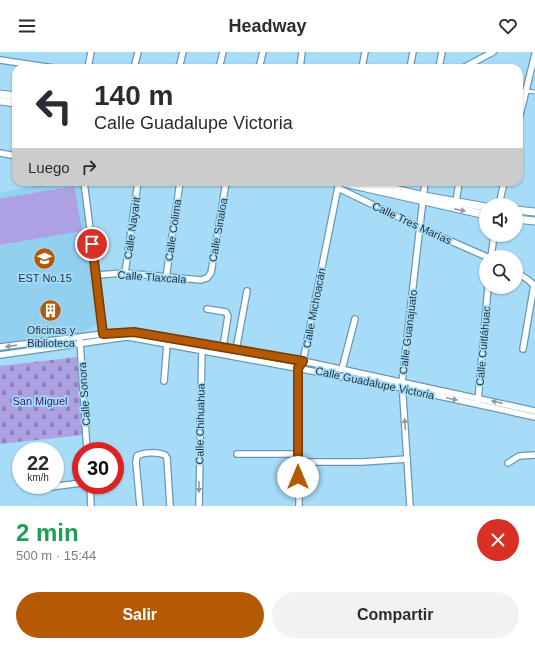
<!DOCTYPE html>
<html lang="es">
<head>
<meta charset="utf-8">
<style>
  :root { --surface:#fff; --page:#f2f2f3; --text:#2b2b33; --muted:#7c7c81; --accent:#b65905 }
  body { margin:0; font-family:Arial,sans-serif; background:var(--page); color:var(--text); height:100vh; display:flex; flex-direction:column; font-size:15px; white-space:nowrap }
  * { box-sizing:border-box; margin:0 }
  p { font-size:13px; color:var(--muted) }
  .icon { flex:none; width:22px; height:22px; fill:none; stroke:currentColor; stroke-width:2; stroke-linecap:round; stroke-linejoin:round }
  .map { position:relative; height:454px; overflow:hidden }
  .sheet { display:flex; flex-direction:column; background:var(--surface); flex:1 }
  .sheet>* { flex:none }
  .guide { position:absolute; left:12px; top:12px; width:511px; height:122px; border-radius:12px; box-shadow:0 1px 3px #0004; background:#fff; color:var(--text); overflow:hidden }
  .buttons { position:absolute; left:479px; top:146px; display:grid; gap:8px }
  .buttons a { display:grid; place-items:center; width:44px; height:44px; border-radius:50%; background:var(--surface); box-shadow:0 1px 3px #0004; font-size:20px }
  .speed { position:absolute; left:12px; top:390px; display:flex; gap:8px; font-size:20px; font-weight:700; text-align:center }
  .speed>* { display:grid; place-content:center; width:52px; height:52px; border-radius:50%; background:var(--surface); box-shadow:0 1px 3px #0004; line-height:1 }
  .speed small { font-size:10px; font-weight:400 }
  .speed .limit { border:6px solid #d22; background:#fff; color:#111 }
  .pin { position:absolute; display:grid; place-items:center; width:34px; height:34px; color:#fff; margin:-17px; border:2px solid #fff; border-radius:50%; box-shadow:0 1px 4px #0007 }
  .me { position:absolute; width:44px; margin:-22px; rotate:0deg; stroke-linejoin:round; filter:drop-shadow(0 0 3px #0008) }
  .turn { display:flex; align-items:center; gap:14px; height:84px; padding:0 16px; font-size:18px }
  .turn .icon { width:52px; height:52px; stroke-width:2.5 }
  .turn b { display:block; font-size:28px; line-height:34px }
  .then { display:flex; align-items:center; height:38px; padding:0 16px; background:#0003; gap:8px; font-size:15px }
  .round { display:grid; place-items:center; flex:none; width:42px; height:42px; border-radius:21px; background:var(--page) }
  .overview { display:flex; align-items:center; justify-content:space-between; height:68px; padding:0 16px }
  h1 { font-size:24px; font-weight:700; line-height:30px; color:#1e9e55 }
  .action { display:flex; gap:8px; margin-top:auto; padding:8px 16px }
  .action a { flex:1; height:46px; border-radius:24px; background:var(--accent); color:#fff; font-size:16px; font-weight:700; line-height:46px; text-align:center }
  .action a+a { background:var(--page); color:var(--text) }
  header { display:flex; justify-content:space-between; align-items:center; height:52px; padding:0 16px; background:var(--surface); font-size:18px; font-weight:700 }
  .map>svg:first-child { display:block }
  .built { fill:#93cfee }
  .cemetery { fill:url(#cemetery-stones) }
  .garden { fill:#ada1e4 }
  .lines { fill:none; stroke-linecap:round; stroke-linejoin:round }
  .service-casing { stroke:#6698b3; stroke-width:5 }
  .minor-casing { stroke:#6698b3; stroke-width:8 }
  .tertiary-casing { stroke:#6698b3; stroke-width:9 }
  .service { stroke:#fff; stroke-width:3 }
  .minor { stroke:#fff; stroke-width:5.5 }
  .tertiary { stroke:#fff; stroke-width:7 }
  .oneway { fill:#909aa0 }
  .route-casing { stroke:#763a03; stroke-width:10 }
  .route { stroke:#b65905; stroke-width:7 }
  .labels { text-anchor:middle; dominant-baseline:central; stroke-width:3.5; stroke-linejoin:round; paint-order:stroke }
  .street-label { font-size:11px; fill:#203540; stroke:#a7dcf8 }
  .poi-label { font-size:11px; fill:#203540; stroke:#a7dcf8 }
  .park-label { font-size:11px; fill:#3b1b77; stroke:#a7dcf8 }
</style>
</head>
<body>
<header><svg class="icon" aria-label="menu" viewBox="0 0 24 24"><path d="M4 6h16M4 12h16M4 18h16"/></svg>Headway<svg class="icon" aria-label="heart" viewBox="0 0 24 24"><path d="M12 20l-8-8c-3-5 5-10 8-4 3-6 11-1 8 4z"/></svg></header>
<div class="map">
<svg width="535" height="454" viewBox="0 0 535 454">
  <defs>
    <pattern id="cemetery-stones" width="16" height="16" patternUnits="userSpaceOnUse"><rect width="16" height="16" fill="#ada1e4"/><path d="M2 7V4a2 2 0 0 1 4 0v3zM10 15v-3a2 2 0 0 1 4 0v3z" fill="#8c84ba"/></pattern>
  </defs>
  <rect width="100%" height="100%" fill="#a7dcf8"/>
  <!-- built -->
  <polygon class="built" points="54,130 82,130 98,272 79,283 0,291 0,141"/>
  <!-- cemetery -->
  <polygon class="cemetery" points="77,305 83,383 0,392 0,314"/>
  <!-- garden -->
  <polygon class="garden" points="74,134 82,179 0,193 0,147"/>
  <g class="lines">
    <defs>
      <polyline id="service" points="525,39 535,40"/>
      <g id="minor">
        <polyline points="0,8 54,16"/>
        <polyline points="88,16 91,0"/>
        <polyline points="134,16 138,0"/>
        <polyline points="179,16 183,0"/>
        <polyline points="219,16 223,0"/>
        <polyline points="259,16 263,0"/>
        <polyline points="300,16 302,0"/>
        <polyline points="362,16 365,0"/>
        <polyline points="410,16 413,0"/>
        <polyline points="439,16 442,0"/>
        <polyline points="463,16 493,0"/>
        <polyline points="519,67 535,2"/>
        <polyline points="0,101 16,104"/>
        <polyline points="84,130 104,284"/>
        <polyline points="338,136 421,176 487,205"/>
        <polyline points="456,150 459,130"/>
        <polyline points="499,153 504,130"/>
        <polyline points="491,205 494,183"/>
        <polyline points="516,220 527,227 535,234"/>
        <polyline points="125,221 138,130"/>
        <polyline points="96,223 125,221 201,228 207,226 211,221 226,130"/>
        <polyline points="166,226 180,130"/>
        <polyline points="207,257 226,260 228,264 223,295"/>
        <polyline points="80,289 87,399"/>
        <polyline points="0,295 103,282 134,280 303,309 535,359"/>
        <polyline points="523,297 534,233"/>
        <polyline points="236,298 247,239"/>
        <polyline points="0,303 126,285 134,286 403,336 535,365"/>
        <polyline points="342,317 355,267"/>
        <polyline points="164,329 167,292"/>
        <polyline points="478,349 488,235"/>
        <polyline points="237,402 298,402"/>
        <polyline points="298,410 362,410 407,407"/>
        <polyline points="508,411 519,404 535,403"/>
        <polyline points="90,433 91,454"/>
        <polyline points="51,435 81,431"/>
        <path d="M140,454l-4,-44 1,-6c7,-4 20,-4 28,-1l2,3 3,48"/>
        <polyline points="199,454 202,294"/>
        <polyline points="299,454 299,316 303,309 339,130"/>
        <polyline points="410,454 402,330 425,130"/>
      </g>
      <g id="tertiary">
        <polyline points="0,42 16,44"/>
        <polyline points="0,49 16,51"/>
        <polyline points="340,130 486,163"/>
        <polyline points="365,130 424,144 486,155"/>
        <polyline points="516,158 535,160"/>
        <polyline points="516,167 535,169"/>
      </g>
    </defs>
    <!-- service casing -->
    <use href="#service" class="service-casing"/>
    <!-- minor casing -->
    <use href="#minor" class="minor-casing"/>
    <!-- tertiary casing -->
    <use href="#tertiary" class="tertiary-casing"/>
    <!-- service -->
    <use href="#service" class="service"/>
    <!-- minor -->
    <use href="#minor" class="minor"/>
    <!-- tertiary -->
    <use href="#tertiary" class="tertiary"/>
  </g>
  <!-- one-way arrows -->
  <defs><path id="oneway-solid" d="M-6-.8H1V-3.2L6.5 0L1 3.2V.8H-6Z"/></defs>
  <g class="oneway">
    <use href="#oneway-solid" transform="translate(460 158) rotate(11)"/>
    <use href="#oneway-solid" transform="translate(11 294) rotate(172)"/>
    <use href="#oneway-solid" transform="translate(452 347) rotate(12)"/>
    <use href="#oneway-solid" transform="translate(497 350) rotate(-167)"/>
    <use href="#oneway-solid" transform="translate(405 372) rotate(-94)"/>
    <use href="#oneway-solid" transform="translate(199 435) rotate(91)"/>
  </g>
  <g class="lines">
    <defs>
      <polyline id="route" points="92,192 103,282 134,280 303,309 298,316 298,425"/>
    </defs>
    <!-- route casing -->
    <use href="#route" class="route-casing"/>
    <!-- route -->
    <use href="#route" class="route"/>
  </g>
  <!-- icons -->
  <defs>
    <symbol id="school-disc" viewBox="-11 -11 22 22"><circle r="9.5" fill="#b65905" stroke="#a7dcf8"/><path d="M0-5L7-2L0 1L-7-2ZM-4 1L0 2.5L4 1V4Q0 6-4 4Z" fill="#fff"/></symbol>
    <symbol id="building-disc" viewBox="-11 -11 22 22"><circle r="9.5" fill="#b65905" stroke="#a7dcf8"/><path d="M-4-6H4V6H1V3H-1V6H-4ZM-2.5-4.3h1.7v1.8h-1.7ZM.8-4.3h1.7v1.8H.8ZM-2.5-1h1.7V.8h-1.7ZM.8-1h1.7V.8H.8Z" fill="#fff"/></symbol>
  </defs>
  <g fill-rule="evenodd">
    <use href="#school-disc" x="32" y="194" width="25" height="25"/>
    <use href="#building-disc" x="38" y="246" width="25" height="25"/>
  </g>
  <g class="labels">
    <!-- street labels -->
    <g class="street-label">
      <text transform="translate(412 171) rotate(25)">Calle Tres Marías</text>
      <text transform="translate(132 176) rotate(-82)">Calle Nayarit</text>
      <text transform="translate(173 178) rotate(-82)">Calle Colima</text>
      <text transform="translate(218 178) rotate(-80)">Calle Sinaloa</text>
      <text transform="translate(152 225) rotate(4)">Calle Tlaxcala</text>
      <text transform="translate(314 256) rotate(-79)">Calle Michoacán</text>
      <text transform="translate(408 280) rotate(-83)">Calle Guanajuato</text>
      <text transform="translate(483 294) rotate(-85)">Calle Cuitláhuac</text>
      <text transform="translate(375 331) rotate(12)">Calle Guadalupe Victoria</text>
      <text transform="translate(84 342) rotate(-94)">Calle Sonora</text>
      <text transform="translate(200 372) rotate(-89)">Calle Chihuahua</text>
    </g>
    <!-- poi labels -->
    <g class="poi-label">
      <text x="45" y="226">EST No.15</text>
      <text x="51" y="278">Oficinas y<tspan x="51" dy="13">Biblioteca</tspan></text>
    </g>
    <!-- park labels -->
    <g class="park-label">
      <text x="40" y="349">San Miguel</text>
    </g>
  </g>
</svg>
<div class="buttons">
<a><svg class="icon" aria-label="sound" viewBox="0 0 24 24"><path d="M4 9h4l5-4v14l-5-4H4zM17 9q2 3 0 6"/></svg></a>
<a><svg class="icon" aria-label="search" viewBox="0 0 24 24"><circle cx="10" cy="10" r="6"/><path d="M15 15l6 6"/></svg></a>
</div>
<div class="speed"><div>22<small>km/h</small></div><div class="limit">30</div></div>
<div class="pin" style="left:92px;top:192px;background:#d93025"><svg class="icon" aria-label="arrive" viewBox="0 0 24 24"><path d="M6 21V4h12l-3 4 3 4H6"/></svg></div>
<svg class="me" style="left:298px;top:425px" viewBox="-20 -20 40 40"><circle r="19" fill="#fff"/><path d="M0-13L10 11 0 6-10 11z" fill="#b65905"/></svg>
<div class="guide">
<div class="turn"><svg class="icon" aria-label="left" viewBox="0 0 24 24"><path d="M17 20v-9H6M10 6l-5 5 5 5"/></svg><div><b>140 m</b>Calle Guadalupe Victoria</div></div>
<div class="then">Luego<svg class="icon" aria-label="right" viewBox="0 0 24 24"><path d="M7 20v-9h11M14 6l5 5-5 5"/></svg></div>
</div>
</div>
<section class="sheet">
<div class="overview"><div><h1>2 min</h1><p>500 m · 15:44</p></div><a class="round" style="background:#d93025;color:#fff"><svg class="icon" aria-label="close" viewBox="0 0 24 24"><path d="M6 6l12 12M18 6L6 18"/></svg></a></div>
<div class="action"><a>Salir</a><a>Compartir</a></div>
</section>
</body>
</html>
